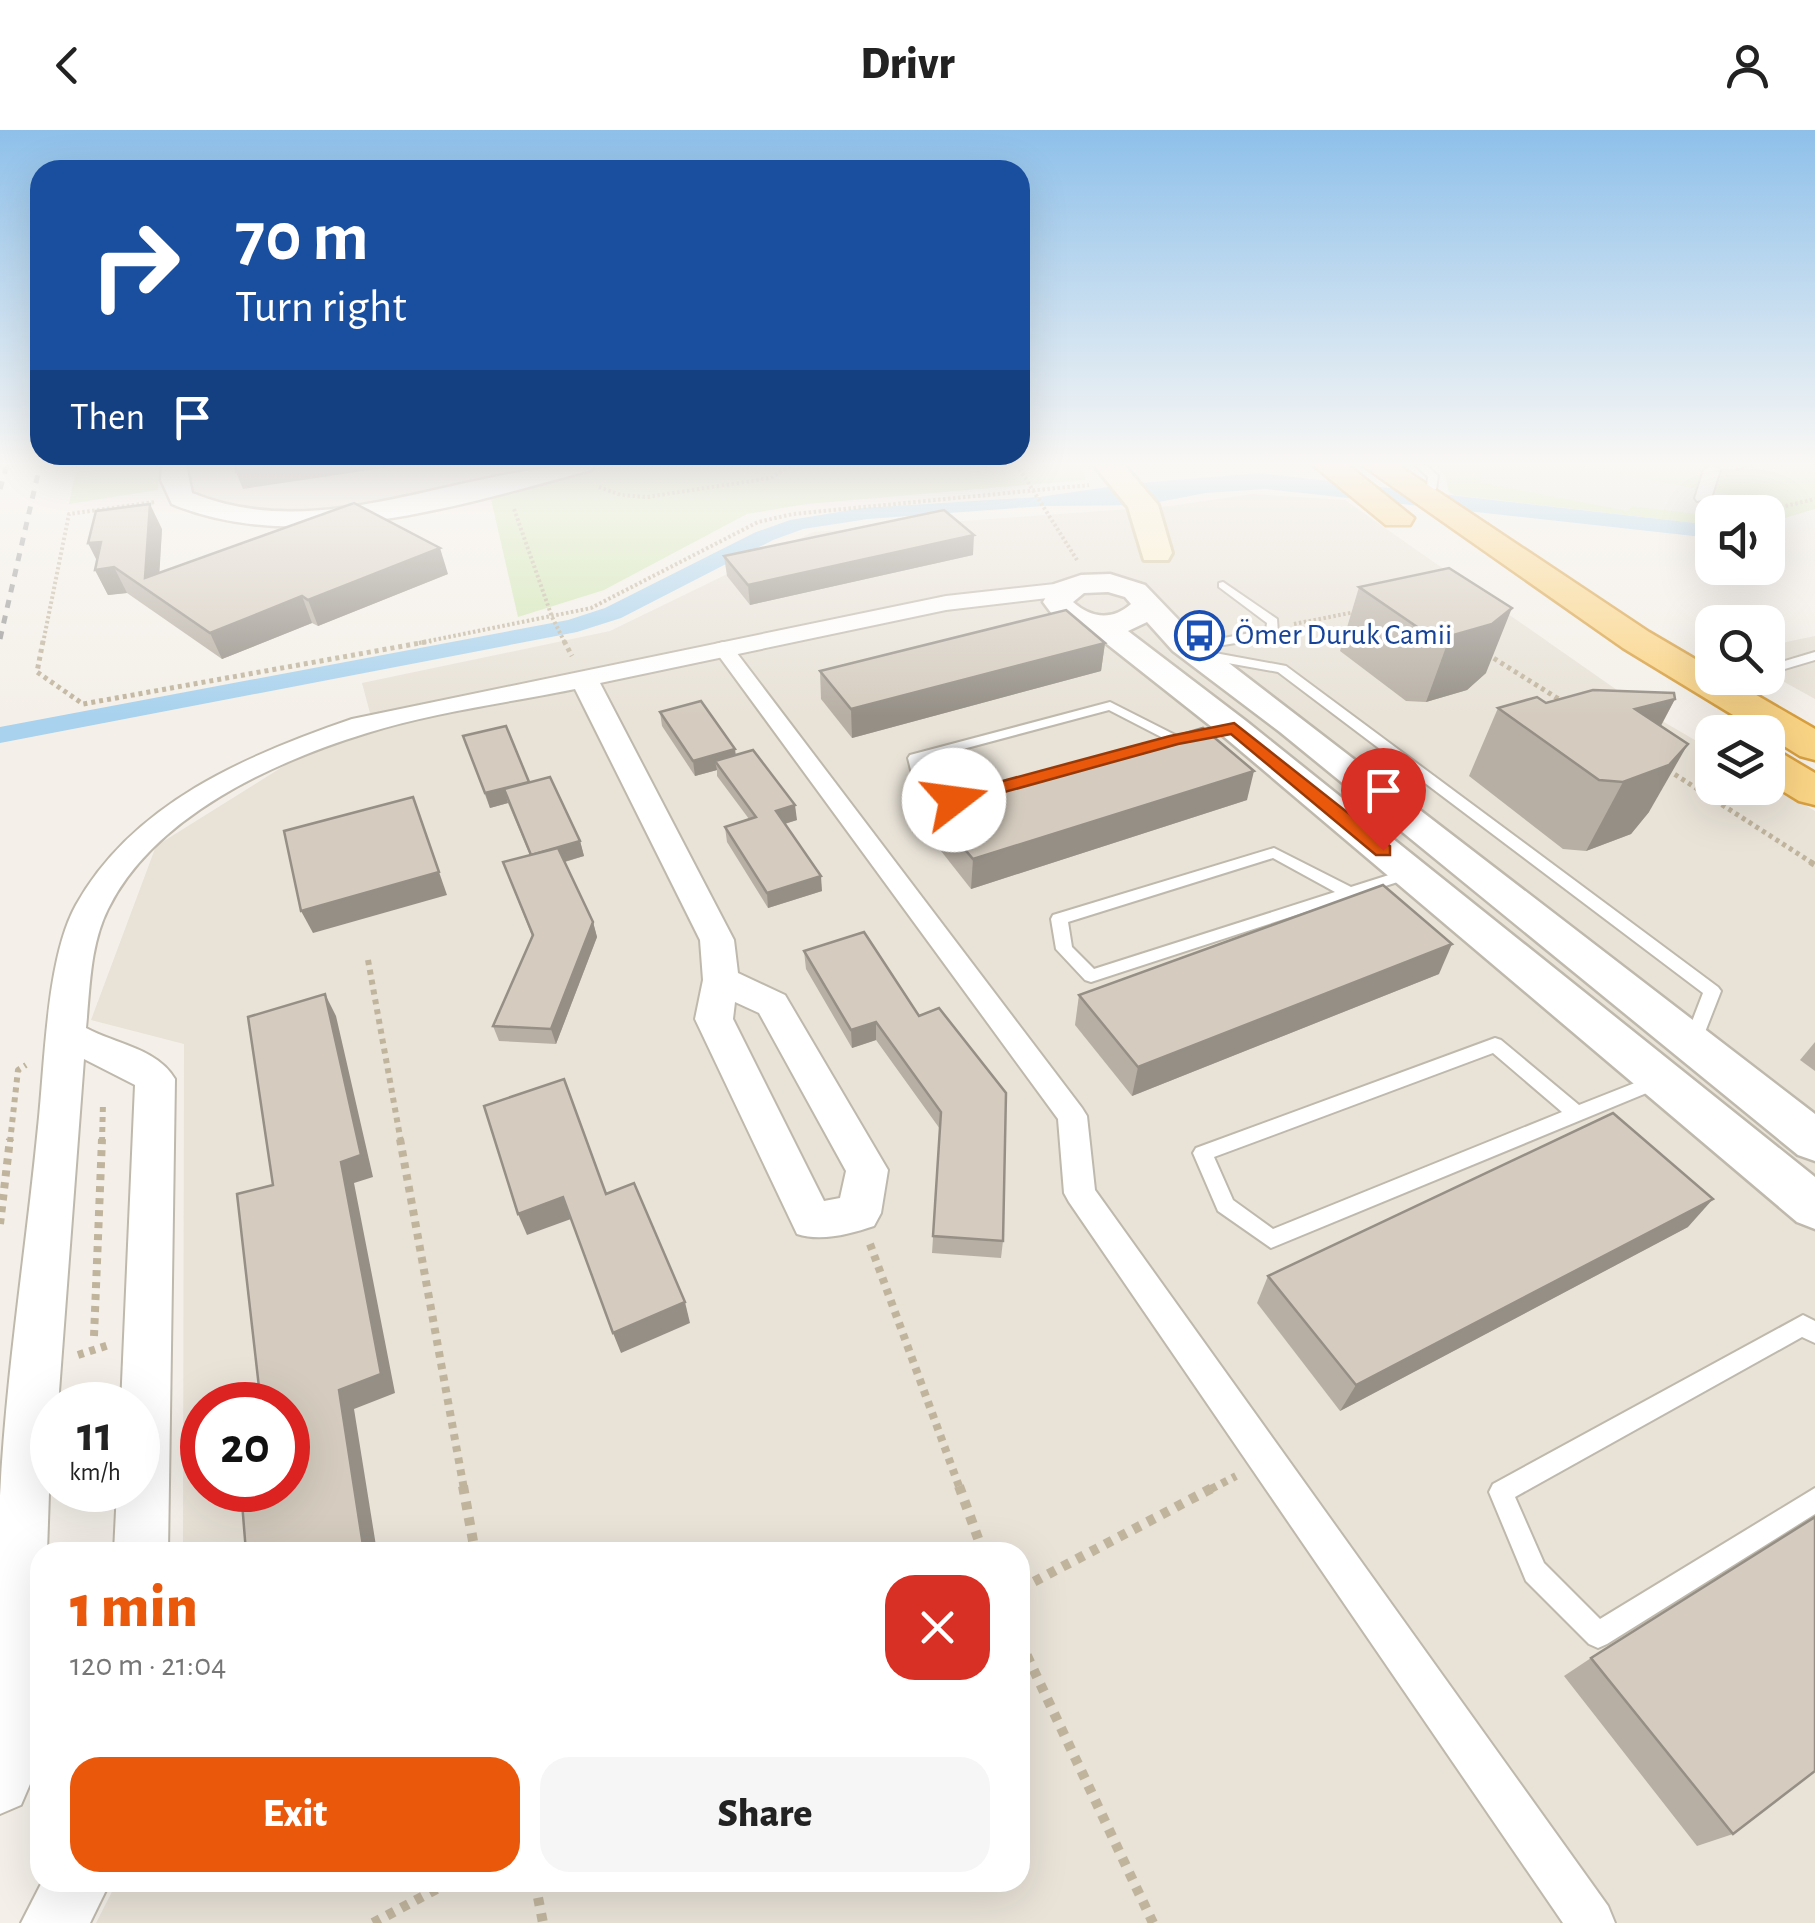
<!DOCTYPE html>
<html lang="en">
<head>
<meta charset="utf-8">
<style>
  :root { --surface:#fff; --page:#f6f6f6; --text:#222; --muted:#767676; --accent:#ea580c }
  body { margin:0; font-family:"Alegreya Sans",sans-serif; background:var(--page); color:var(--text); height:100vh; display:flex; flex-direction:column; font-size:38px; white-space:nowrap }
  * { box-sizing:border-box; margin:0 }
  p { font-size:32px; color:var(--muted) }
  .icon { flex:none; width:55px; height:55px; fill:none; stroke:currentColor; stroke-width:2; stroke-linecap:round; stroke-linejoin:round }
  .map { position:relative; flex:1; overflow:hidden }
  .panel { position:absolute; left:30px; top:1412px; width:1000px; height:350px; display:flex; flex-direction:column; background:var(--surface); border-radius:30px; box-shadow:0 10px 40px #0002 }
  .panel>* { flex:none }
  .top-card { position:absolute; left:30px; top:30px; width:1000px; height:305px; border-radius:30px; box-shadow:0 10px 40px #0002; background:#1a4fa0; color:#fff; overflow:hidden }
  .fabs { position:absolute; left:1695px; top:365px; display:grid; gap:20px }
  .fabs a { display:grid; place-items:center; width:90px; height:90px; border-radius:20px; background:var(--surface); box-shadow:0 10px 40px #0002; font-size:50px }
  .speed { position:absolute; left:30px; top:1252px; display:flex; gap:20px; font-size:50px; font-weight:700; text-align:center }
  .speed>* { display:grid; place-content:center; width:130px; height:130px; border-radius:50%; background:var(--surface); box-shadow:0 10px 40px #0002; line-height:1 }
  .speed small { font-size:25px; font-weight:400 }
  .speed .limit { border:15px solid #d22; background:#fff; color:#111 }
  .pin { position:absolute; display:grid; place-items:center; width:85px; height:85px; color:#fff; margin:-102px -42px; border-radius:50% 50% 50% 0; rotate:-45deg; box-shadow:0 0 10px #0007 }
  .pin .icon { rotate:45deg }
  .me { position:absolute; width:110px; margin:-55px; rotate:75deg; stroke-linejoin:round; filter:drop-shadow(0 0 8px #0008) }
  .turn { display:flex; align-items:center; gap:35px; height:210px; padding:0 40px; font-size:45px }
  .turn .icon { width:130px; height:130px; stroke-width:2.5 }
  .turn b { display:block; font-size:70px; line-height:85px }
  .then { display:flex; align-items:center; height:95px; padding:0 40px; background:#0003; gap:20px; font-size:38px }
  .round { display:grid; place-items:center; flex:none; width:105px; height:105px; border-radius:30px; background:var(--page) }
  .head { display:flex; align-items:center; justify-content:space-between; height:170px; padding:0 40px }
  h1 { font-size:60px; font-weight:800; line-height:75px; color:var(--accent) }
  .action { display:flex; gap:20px; margin-top:auto; padding:20px 40px }
  .action a { flex:1; height:115px; border-radius:30px; background:var(--accent); color:#fff; font-size:40px; font-weight:800; line-height:115px; text-align:center }
  .action a+a { background:var(--page); color:var(--text) }
  header { display:flex; justify-content:space-between; align-items:center; height:130px; padding:0 40px; background:var(--surface); font-size:45px; font-weight:800 }
  .map>svg:first-child { display:block }
  .residential { fill:#e8e2d7; fill-rule:evenodd }
  .green { fill:#d0e6b3 }
  .parking { fill:#e5e3e0 }
  .water { fill:#a8d2ee }
  .lines { fill:none; stroke-linecap:round; stroke-linejoin:round }
  .service-casing { stroke:#bfb8ac; stroke-width:4 }
  .pedestrian-casing { stroke:#bfb8ac; stroke-width:4 }
  .minor-casing { stroke:#bfb8ac; stroke-width:4 }
  .tertiary-casing { stroke:#bfb8ac; stroke-width:5 }
  .secondary-casing { stroke:#d2c39a; stroke-width:6 }
  .trunk-casing { stroke:#d89f3f; stroke-width:5 }
  .path-far4 { stroke:#c0b49d; stroke-width:4; stroke-dasharray:2.5 2.5; stroke-linecap:butt }
  .path-far3 { stroke:#c0b49d; stroke-width:5; stroke-dasharray:4 4; stroke-linecap:butt }
  .path-far2 { stroke:#c0b49d; stroke-width:6; stroke-dasharray:5 5; stroke-linecap:butt }
  .path-far1 { stroke:#c0b49d; stroke-width:8; stroke-dasharray:6 6; stroke-linecap:butt }
  .path { stroke:#c0b49d; stroke-width:10; stroke-dasharray:8 8; stroke-linecap:butt }
  .service { fill:#fff; fill-rule:evenodd }
  .pedestrian { fill:#fff; fill-rule:evenodd }
  .minor { fill:#fff; fill-rule:evenodd }
  .tertiary { fill:#fff; fill-rule:evenodd }
  .secondary { fill:#fdf0ca; fill-rule:evenodd }
  .trunk { fill:#fad485; fill-rule:evenodd }
  .rail { stroke:#979797; stroke-width:5; stroke-dasharray:8 8; stroke-linecap:butt }
  .wall { fill:#b7afa4 }
  .shaded-wall { fill:#958f86 }
  .building { fill:#d5ccbf; stroke:#958f86; stroke-width:2.5 }
  .route { fill:#ea580c; stroke:#983908; stroke-width:2.5 }
  .labels { text-anchor:middle; dominant-baseline:central; stroke-width:8; stroke-linejoin:round; paint-order:stroke }
  .far-transit-label { font-size:30px; fill:#164399; stroke:#fff; text-anchor:start }
</style>
</head>
<body>
<header><svg class="icon" aria-label="back" viewBox="0 0 24 24"><path d="M15 5l-7 7 7 7"/></svg>Drivr<svg class="icon" aria-label="person" viewBox="0 0 24 24"><circle cx="12" cy="8" r="4"/><path d="M4 21q1-7 8-7t8 7"/></svg></header>
<div class="map">
<svg width="1815" height="1793" viewBox="0 0 1815 1793">
  <rect width="100%" height="100%" fill="#f4f0e9"/>
  <!-- residential -->
  <g class="residential">
    <polygon points="183,335 557,335 505,349 337,380 235,377 190,362"/>
    <path d="M1252,364l93,6 312,218 55,32v38h56v-5l47,28v1112h-1719l21,-41h903v-330h-837l1,-508 -93,-24 65,-174 131,-82 87,-36 -12,-45 248,-52 203,-99 358,-26zM202,1275h86v85h-86z"/>
    <polygon points="1815,506 1815,569 1768,543 1768,516"/>
  </g>
  <!-- green -->
  <g class="green">
    <polygon points="77,335 160,335 158,360 69,374"/>
    <polygon points="605,335 1081,335 1086,350 807,374 747,384 604,460 518,487 490,365"/>
    <polygon points="1432,335 1815,335 1815,379 1768,393 1768,382 1712,382 1712,395 1454,365 1448,361 1446,346"/>
  </g>
  <!-- parking -->
  <polygon class="parking" points="1570,335 1739,367 1737,375 1725,382 1705,385 1632,376 1628,381 1481,352 1482,338 1467,336"/>
  <!-- water -->
  <polygon class="water" points="1259,343 1712,395 1712,408 1266,359 1206,363 1143,375 1044,376 868,389 803,399 773,410 621,488 577,502 0,613 0,597 568,490 605,478 756,402 790,390 863,378 1039,367 1128,354"/>
  <g class="lines">
    <defs>
      <g id="service">
        <polygon points="1415,335 1426,335 1438,346 1436,359 1418,367 1413,364 1427,356 1428,347"/>
        <polygon points="1223,452 1277,489 1278,503 1272,507 1187,521 1187,515 1266,500 1267,493 1219,457 1219,453"/>
        <polygon points="1204,521 1286,536 1718,857 1721,861 1698,920 1686,920 1683,915 1703,863 1278,542 1200,528 1200,522"/>
        <polygon points="1815,522 1815,530 1768,544 1768,536"/>
        <polygon points="1110,572 1183,609 1181,612 1171,612 1109,580 922,630 927,650 956,665 1023,647 1030,651 1028,654 954,674 914,652 908,628 910,625"/>
        <path d="M1274,718l77,39 60,-19 8,5 -3,3 -325,106 -6,-2 -29,-31 -5,-30 2,-4zM1273,728l62,34 -241,77 -22,-22 -4,-25z"/>
        <path d="M1495,908l6,2 78,65 81,-32 6,2 3,5 -3,5 -395,163 -53,-37 -25,-58 3,-5zM1493,923l69,59 -289,117 -40,-29 -19,-43z"/>
        <polygon points="1803,1185 1815,1191 1815,1213 1802,1207 1515,1367 1544,1433 1600,1489 1815,1358 1815,1384 1607,1514 1598,1518 1589,1514 1526,1451 1489,1362 1493,1354"/>
      </g>
      <g id="pedestrian">
        <polygon points="1712,335 1720,340 1711,368 1697,371 1695,368 1704,340"/>
        <polygon points="723,512 730,514 1082,978 1087,986 1095,1060 1608,1776 1615,1793 1563,1793 1069,1072 1064,1063 1058,989 716,522 716,514"/>
      </g>
      <g id="minor">
        <path d="M1064,453l12,7 -3,5 -127,15 -346,73 134,257 4,33 47,22 103,175 -7,43 -7,13c-24,8 -53,16 -77,8l-102,-215 8,-39 -3,-40 -125,-251c-68,14 -141,23 -208,44 -94,29 -213,83 -259,176 -18,36 -18,79 -22,119 29,16 71,20 89,51l-7,473h-54l3,-62h21v-85h-17l14,-320 -51,-26 -26,346h-6l-5,147h-7v98l-10,134 -9,21 -21,9c0,-105 0,-212 0,-318 6,-123 26,-246 38,-369 7,-63 8,-168 38,-222 57,-102 171,-150 276,-186l594,-123zM735,872l24,11 87,158 -6,27 -16,3 -91,-182z"/>
        <polygon points="42,1752 110,1752 90,1793 21,1793"/>
      </g>
      <g id="tertiary">
        <path d="M162,335h24l6,28c132,54 270,-28 402,-28l-3,5c-127,34 -292,87 -419,34l-11,-24z"/>
        <path d="M1110,444l35,11 50,52 620,477v47l-17,-6 -518,-423 -107,-81 -26,-29 -19,9 118,90 569,456v52l-18,-7 -575,-487 -129,-102 -38,-15 -12,-16 11,-18 27,-9zM1108,462l17,5 6,7c-19,17 -40,14 -58,-2l11,-9z"/>
      </g>
      <polygon id="secondary" points="1094,335 1124,335 1158,375 1172,423 1168,430 1144,430 1128,377"/>
      <g id="trunk">
        <polygon points="1313,335 1348,335 1414,388 1410,395 1386,395"/>
        <polygon points="1362,335 1398,335 1649,502 1712,539 1712,548 1727,548 1815,599 1815,630 1800,626 1768,606 1768,602 1761,602 1623,518"/>
        <polygon points="1768,620 1783,624 1815,643 1815,675 1799,671 1768,652"/>
      </g>
    </defs>
    <!-- service casing -->
    <use href="#service" class="service-casing"/>
    <!-- pedestrian casing -->
    <use href="#pedestrian" class="pedestrian-casing"/>
    <!-- minor casing -->
    <use href="#minor" class="minor-casing"/>
    <!-- tertiary casing -->
    <use href="#tertiary" class="tertiary-casing"/>
    <!-- secondary casing -->
    <use href="#secondary" class="secondary-casing"/>
    <!-- trunk casing -->
    <use href="#trunk" class="trunk-casing"/>
    <!-- path-far4 -->
    <g class="path-far4">
      <polyline points="1017,335 1077,430"/>
      <polyline points="1736,339 1754,335"/>
      <polyline points="599,357 621,365 647,367 771,348 791,335"/>
      <polyline points="1736,376 1773,379 1815,369"/>
      <polyline points="514,379 552,487 565,513"/>
      <polyline points="1294,494 1360,481"/>
      <polyline points="43,513 69,384 155,372"/>
      <polyline points="419,513 591,478 758,392 793,384 1089,355"/>
    </g>
    <!-- path-far3 -->
    <g class="path-far3">
      <polyline points="43,511 37,542 83,574 431,511"/>
      <polyline points="564,511 572,526"/>
      <polyline points="1487,524 1565,573"/>
      <polyline points="1668,640 1814,734"/>
    </g>
    <!-- path-far2 -->
    <g class="path-far2">
      <polyline points="1810,732 1815,735"/>
      <polyline points="368,830 401,1012"/>
      <polyline points="10,1012 18,940 26,935"/>
      <polyline points="102,1012 103,973"/>
    </g>
    <!-- path-far1 -->
    <g class="path-far1">
      <polyline points="400,1009 464,1359"/>
      <polyline points="0,1094 10,1009"/>
      <polyline points="870,1114 960,1359"/>
      <polyline points="94,1206 102,1009"/>
      <polyline points="78,1225 109,1215"/>
      <polyline points="1211,1359 1236,1346"/>
    </g>
    <!-- path -->
    <g class="path">
      <polyline points="463,1356 475,1422"/>
      <polyline points="959,1356 983,1422"/>
      <polyline points="1020,1459 1216,1356"/>
      <polyline points="1020,1511 1153,1793"/>
      <polyline points="535,1752 543,1793"/>
      <polyline points="373,1793 450,1752"/>
    </g>
    <!-- service -->
    <use href="#service" class="service"/>
    <!-- pedestrian -->
    <use href="#pedestrian" class="pedestrian"/>
    <!-- minor -->
    <use href="#minor" class="minor"/>
    <!-- tertiary -->
    <use href="#tertiary" class="tertiary"/>
    <!-- secondary -->
    <use href="#secondary" class="secondary"/>
    <!-- trunk -->
    <use href="#trunk" class="trunk"/>
    <!-- rail -->
    <g class="rail">
      <polyline points="0,359 7,335"/>
      <polyline points="0,509 40,335"/>
    </g>
  </g>
  <!-- wall -->
  <g class="wall">
    <polygon points="162,399 159,442 448,444 318,496 312,493 222,529 127,463 108,465 95,440 97,430 88,413"/>
    <polygon points="973,425 750,475 727,446 724,426"/>
    <polygon points="1449,438 1486,543 1467,560 1426,572 1406,571 1340,521 1359,457"/>
    <polygon points="1105,513 1101,541 852,608 821,569 820,541"/>
    <polygon points="1675,569 1661,596 1649,682 1631,704 1586,721 1563,719 1469,646 1498,578 1546,573"/>
    <polygon points="660,582 736,625 797,690 785,694 822,761 768,778 727,712 725,697 749,689 717,646 717,640 695,646 662,596"/>
    <polygon points="463,606 529,652 580,711 584,726 565,732 593,792 597,807 556,914 499,911 493,896 532,806 503,732 530,725 508,673 490,678"/>
    <polygon points="1247,670 971,759 930,707 930,678"/>
    <polygon points="864,802 1003,1111 1001,1128 932,1123 940,999 876,910 852,918 806,839 804,821"/>
    <polygon points="1439,844 1132,966 1075,895 1079,865"/>
    <polygon points="1815,912 1815,941 1800,930"/>
    <polygon points="1688,1097 1340,1281 1257,1173 1268,1146"/>
    <polygon points="1591,1528 1733,1704 1697,1716 1564,1546"/>
  </g>
  <!-- shaded-wall -->
  <g class="shaded-wall">
    <polygon points="284,335 403,335 243,359 236,342"/>
    <polygon points="150,374 162,399 158,467 145,448"/>
    <polygon points="974,405 973,425 750,475 748,455"/>
    <polygon points="101,412 101,439 88,413"/>
    <polygon points="440,418 448,444 318,496 308,470"/>
    <polygon points="114,437 127,463 108,465 95,440"/>
    <polygon points="302,466 312,493 222,529 210,503"/>
    <polygon points="1512,478 1486,543 1467,560 1426,572 1450,506"/>
    <polygon points="1105,513 1101,541 852,608 851,579"/>
    <polygon points="1675,569 1639,636 1635,579"/>
    <polygon points="1688,614 1649,682 1631,704 1586,721 1623,652"/>
    <polygon points="735,619 737,634 715,631 717,640 695,646 693,631"/>
    <polygon points="1254,641 1247,670 971,759 973,729"/>
    <polygon points="504,659 508,673 490,678 485,663"/>
    <polygon points="413,667 447,765 313,803 301,781"/>
    <polygon points="795,675 797,690 777,696 776,681"/>
    <polygon points="580,711 584,726 536,740 531,725"/>
    <polygon points="821,746 822,761 768,778 767,763"/>
    <polygon points="593,792 597,807 556,914 551,899"/>
    <polygon points="1452,814 1439,844 1132,966 1138,937"/>
    <polygon points="325,864 336,886 373,1047 354,1053 395,1263 354,1279 377,1422 364,1422 339,1260 341,1032"/>
    <polygon points="876,892 876,910 852,918 851,900"/>
    <polygon points="563,1067 571,1089 527,1105 518,1084"/>
    <polygon points="1713,1069 1688,1097 1340,1281 1356,1255"/>
    <polygon points="685,1172 690,1193 621,1223 613,1203"/>
  </g>
  <!-- building -->
  <g class="building">
    <polygon points="236,335 284,335 236,342"/>
    <polygon points="354,373 440,418 308,470 302,466 210,503 114,437 95,440 101,412 88,413 96,381 150,374 145,448"/>
    <polygon points="944,380 974,405 748,455 724,426"/>
    <polygon points="1449,438 1512,478 1492,494 1450,506 1429,505 1359,457"/>
    <polygon points="1066,480 1105,513 851,579 820,541"/>
    <polygon points="1593,560 1674,563 1675,569 1635,579 1688,614 1669,635 1623,652 1599,650 1498,578 1537,567 1546,573"/>
    <polygon points="701,571 735,619 693,631 660,582"/>
    <polygon points="506,596 529,652 485,663 463,606"/>
    <polygon points="1203,598 1254,641 973,729 930,678"/>
    <polygon points="753,620 795,675 776,681 821,746 767,763 725,697 756,687 715,631"/>
    <polygon points="550,647 580,711 531,725 504,659"/>
    <polygon points="413,667 439,742 301,781 284,701"/>
    <polygon points="558,718 593,792 551,899 493,896 533,805 503,732"/>
    <polygon points="1383,755 1452,814 1138,937 1079,865"/>
    <polygon points="864,802 919,886 939,878 1006,963 1003,1111 933,1106 941,982 876,892 851,900 804,821"/>
    <polygon points="325,864 361,1025 341,1032 381,1244 339,1260 364,1422 246,1422 241,1360 288,1360 288,1275 261,1275 237,1064 273,1055 248,887"/>
    <polygon points="564,949 606,1064 634,1053 685,1172 613,1203 563,1067 518,1084 484,976"/>
    <polygon points="1613,983 1713,1069 1356,1255 1268,1146"/>
    <polygon points="1815,1387 1815,1641 1733,1704 1591,1528"/>
  </g>
  <!-- sky -->
  <linearGradient id="sky" x2="0" y2="1"><stop stop-color="#8ec0ea"/><stop offset="0.57" stop-color="#faf8f5"/><stop offset="1" stop-color="#faf8f5" stop-opacity="0"/></linearGradient>
  <rect width="1815" height="586" fill="url(#sky)"/>
  <!-- route -->
  <polygon class="route" points="1234,593 1390,716 1390,725 1376,725 1231,604 1178,614 954,676 944,670 947,666 1170,606"/>
  <!-- icons -->
  <defs>
    <symbol id="bus-ring" viewBox="-11 -11 22 22"><circle r="9.5" fill="#fff" stroke="#1a4fb4" stroke-width="1.5"/><path d="M-5-6H5V4H4V6H2V4H-2V6H-4V4H-5ZM-3.5-4V0h7V-4ZM-3.5 1.2v1.5H-2V1.2ZM2 1.2v1.5H3.5V1.2Z" fill="#1a4fb4"/></symbol>
  </defs>
  <g fill-rule="evenodd">
    <use href="#bus-ring" x="1172" y="478" width="55" height="55"/>
  </g>
  <g class="labels">
    <!-- far-transit labels -->
    <g class="far-transit-label">
      <text x="1235" y="505">Ömer Duruk Camii</text>
    </g>
  </g>
</svg>
<div class="fabs">
<a><svg class="icon" aria-label="sound" viewBox="0 0 24 24"><path d="M4 9h4l5-4v14l-5-4H4zM17 9q2 3 0 6"/></svg></a>
<a><svg class="icon" aria-label="search" viewBox="0 0 24 24"><circle cx="10" cy="10" r="6"/><path d="M15 15l6 6"/></svg></a>
<a><svg class="icon" aria-label="layers" viewBox="0 0 24 24"><path d="M12 4l9 5-9 5-9-5zM3 14l9 5 9-5"/></svg></a>
</div>
<div class="speed"><div>11<small>km/h</small></div><div class="limit">20</div></div>
<div class="pin" style="left:1383px;top:720px;background:#d93025"><svg class="icon" aria-label="arrive" viewBox="0 0 24 24"><path d="M6 21V4h12l-3 4 3 4H6"/></svg></div>
<svg class="me" style="left:954px;top:670px" viewBox="-20 -20 40 40"><circle r="19" fill="#fff"/><path d="M0-13L10 11 0 6-10 11z" fill="#ea580c"/></svg>
<div class="top-card">
<div class="turn"><svg class="icon" aria-label="right" viewBox="0 0 24 24"><path d="M7 20v-9h11M14 6l5 5-5 5"/></svg><div><b>70 m</b>Turn right</div></div>
<div class="then">Then<svg class="icon" aria-label="arrive" viewBox="0 0 24 24"><path d="M6 21V4h12l-3 4 3 4H6"/></svg></div>
</div>
<section class="panel">
<div class="head"><div><h1>1 min</h1><p>120 m · 21:04</p></div><a class="round" style="background:#d93025;color:#fff"><svg class="icon" aria-label="close" viewBox="0 0 24 24"><path d="M6 6l12 12M18 6L6 18"/></svg></a></div>
<div class="action"><a>Exit</a><a>Share</a></div>
</section>
</div>
</body>
</html>
